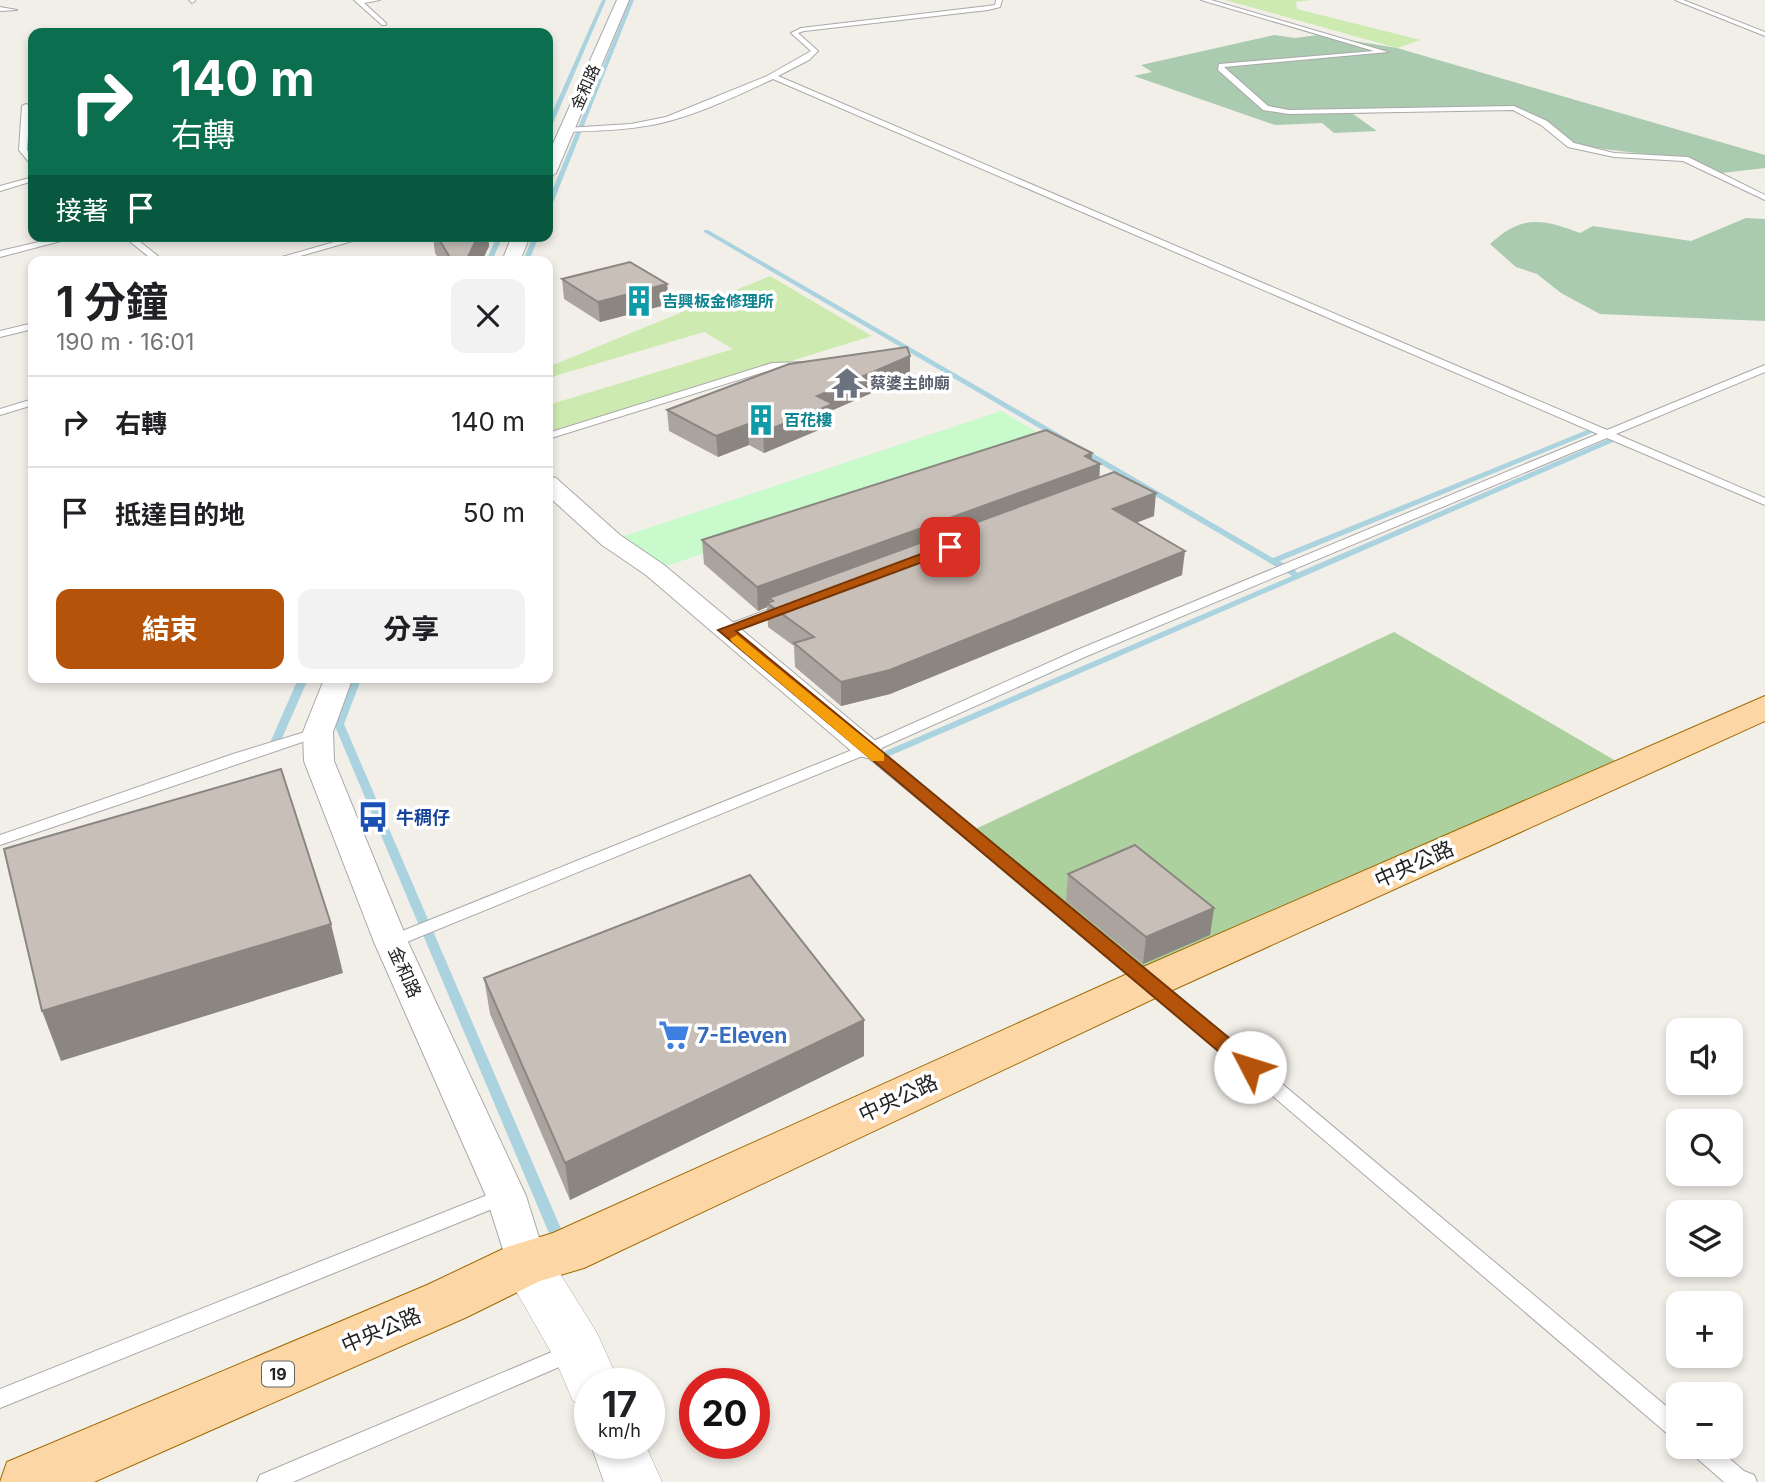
<!DOCTYPE html>
<html lang="zh-TW">
<head>
<meta charset="utf-8">
<style>
  :root { --surface:#fff; --page:#f2f2f2; --text:#202124; --muted:#757577; --line:#e0e0e0; --accent:#b45309 }
  body { margin:0; font-family:Inter,"Noto Sans TC",sans-serif; background:var(--page); color:var(--text); height:100vh; display:flex; flex-direction:column; font-size:26px; white-space:nowrap }
  * { box-sizing:border-box; margin:0 }
  p { font-size:23px; color:var(--muted) }
  .icon { flex:none; width:38px; height:38px; fill:none; stroke:currentColor; stroke-width:2; stroke-linecap:round; stroke-linejoin:round }
  .map { position:relative; flex:1; overflow:hidden }
  .sheet { position:absolute; left:28px; top:256px; width:525px; height:427px; display:flex; flex-direction:column; background:var(--surface); border-radius:14px; box-shadow:0 4px 10px #0003 }
  .sheet>* { flex:none }
  .top-card { position:absolute; left:28px; top:28px; width:525px; height:214px; border-radius:14px; box-shadow:0 4px 10px #0003; background:#0b6e4f; color:#fff; overflow:hidden }
  .fabs { position:absolute; left:1666px; top:1018px; display:grid; gap:14px }
  .fabs a { display:grid; place-items:center; width:77px; height:77px; border-radius:14px; background:var(--surface); box-shadow:0 4px 10px #0003; font-size:35px }
  .speed { position:absolute; left:574px; top:1368px; display:flex; gap:14px; font-size:35px; font-weight:700; text-align:center }
  .speed>* { display:grid; place-content:center; width:91px; height:91px; border-radius:50%; background:var(--surface); box-shadow:0 4px 10px #0003; line-height:1 }
  .speed small { font-size:18px; font-weight:400 }
  .speed .limit { border:10px solid #d22; background:#fff; color:#111 }
  .pin { position:absolute; display:grid; place-items:center; width:60px; height:60px; color:#fff; margin:-30px; border-radius:14px; box-shadow:0 4px 10px #0006 }
  .me { position:absolute; width:77px; margin:-38px; rotate:310deg; stroke-linejoin:round; filter:drop-shadow(0 0 5px #0008) }
  .turn { display:flex; align-items:center; gap:24px; height:147px; padding:0 28px; font-size:32px }
  .turn .icon { width:91px; height:91px; stroke-width:2.5 }
  .turn b { display:block; font-size:49px; line-height:60px }
  .then { display:flex; align-items:center; height:66px; padding:0 28px; background:#0003; gap:14px; font-size:26px }
  .round { display:grid; place-items:center; flex:none; width:74px; height:74px; border-radius:14px; background:var(--page) }
  .summary { display:flex; align-items:center; justify-content:space-between; height:119px; padding:0 28px }
  h1 { font-size:42px; font-weight:700; line-height:52px }
  .primary-button { display:flex; gap:14px; margin-top:auto; padding:14px 28px }
  .primary-button a { flex:1; height:80px; border-radius:14px; background:var(--accent); color:#fff; font-size:28px; font-weight:700; line-height:80px; text-align:center }
  .primary-button a+a { background:var(--page); color:var(--text) }
  ul { padding:0; list-style:none }
  li { display:flex; align-items:center; gap:21px; height:91px; padding:0 28px; border-top:2px solid var(--line) }
  li div { flex:1 }
  li b { display:block; font-size:26px }
  li em { font-style:normal }
  .map>svg:first-child { display:block }
  .grass { fill:#cdebb0 }
  .forest { fill:#add19e }
  .cemetery { fill:#aacbaf }
  .park { fill:#c8facc }
  .lines { fill:none; stroke-linecap:round; stroke-linejoin:round }
  .stream { fill:#aad3df; fill-rule:evenodd }
  .service-casing { stroke:#a9a9a9; stroke-width:2 }
  .minor-casing { stroke:#a9a9a9; stroke-width:2 }
  .tertiary-casing { stroke:#a9a9a9; stroke-width:1 }
  .primary-casing { stroke:#a06b00; stroke-width:2 }
  .service { fill:#fff; fill-rule:evenodd }
  .minor { fill:#fff; fill-rule:evenodd }
  .tertiary { fill:#fff; fill-rule:evenodd }
  .primary { fill:#fcd6a4; fill-rule:evenodd }
  .wall { fill:#aba49e }
  .shaded-wall { fill:#8b8681 }
  .building { fill:#c7bfb8; stroke:#8b8681; stroke-width:2 }
  .route { fill:#b45309; stroke:#753606; stroke-width:2 }
  .slow { fill:#f59e0b }
  .labels { text-anchor:middle; dominant-baseline:central; stroke-width:7; stroke-linejoin:round; paint-order:stroke }
  .far-street-label { font-size:16px; fill:#222; stroke:#fff }
  .far-culture-label { font-size:16px; font-weight:bold; fill:#0d838f; stroke:#fff; text-anchor:start }
  .far-worship-label { font-size:16px; font-weight:bold; fill:#5b616d; stroke:#fff; text-anchor:start }
  .shield { fill:#fff; stroke:#646464; stroke-width:2 }
  .shield-label { font-size:16px; font-weight:bold; fill:#222 }
  .transit-label { font-size:18px; font-weight:bold; fill:#164399; stroke:#fff; text-anchor:start }
  .street-label { font-size:18px; fill:#222; stroke:#fff }
  .near-street-label { font-size:21px; fill:#222; stroke:#fff }
  .near-shop-label { font-size:21px; font-weight:bold; fill:#366cbe; stroke:#fff; text-anchor:start }
</style>
</head>
<body>
<div class="map">
<svg width="1765" height="1482" viewBox="0 0 1765 1482">
  <rect width="100%" height="100%" fill="#f2efe9"/>
  <!-- grass -->
  <g class="grass">
    <polygon points="1225,0 1312,0 1296,2 1297,9 1421,40 1397,48"/>
    <polygon points="770,276 872,336 548,436 548,405 733,349 704,332 548,378 548,367"/>
  </g>
  <!-- forest -->
  <polygon class="forest" points="1394,632 1628,768 1150,982 967,833"/>
  <!-- cemetery -->
  <g class="cemetery">
    <polygon points="1274,35 1295,38 1318,35 1397,48 1765,155 1765,168 1722,173 1685,159 1571,145 1514,108 1353,114 1377,131 1334,133 1322,123 1275,125 1134,76 1152,72 1141,65"/>
    <path d="M1746,218l19,1v102l-165,-7 -39,-21 -24,-19 -21,-7 -26,-23c32,-30 53,-25 90,-11l13,-7 98,15z"/>
  </g>
  <!-- park -->
  <polygon class="park" points="1001,411 1071,452 745,539 655,570 615,539"/>
  <g class="lines">
    <!-- stream -->
    <g class="stream">
      <polygon points="602,0 606,0 551,128 548,130 548,122"/>
      <polygon points="630,0 634,0 551,208 548,210 548,201"/>
      <polygon points="704,230 708,230 1273,558 1592,428 1595,428 1599,430 1280,561 1296,571 1297,573 1613,437 1619,437 1620,439 878,761 873,758 874,756 1292,576 704,232"/>
      <polygon points="497,236 503,236 492,261 486,261"/>
      <polygon points="533,236 539,236 529,261 523,261"/>
      <polygon points="299,677 309,677 279,745 278,747 270,747 269,745"/>
      <polygon points="352,677 362,677 344,724 568,1245 566,1249 561,1251 556,1249 554,1245 334,724"/>
    </g>
    <defs>
      <g id="service">
        <polygon points="189,0 195,0 195,1 192,3"/>
        <polygon points="354,0 380,0 364,3 386,23 386,25 382,25"/>
        <path d="M996,0h6l-2,7 -12,3 -184,21 -6,2 20,18 -9,9 -31,16 829,354 158,-65v7l-149,62 149,64v7l-158,-67 -520,218 -210,94 279,228 522,438v23l-8,-3 -526,-450 -279,-231 -468,191h-12l-2,-4 2,-4 477,-192 215,-96 521,-216 -825,-355c-37,17 -76,36 -116,45 -30,6 -61,7 -91,8l-4,-2 4,-2 65,-4 35,-7 101,-41 44,-25 -20,-18 10,-5 187,-22 7,-1z"/>
        <polygon points="1201,0 1211,0 1388,52 1224,67 1268,106 1289,110 1514,106 1547,121 1574,143 1614,153 1688,157 1765,195 1765,200 1683,161 1614,157 1568,147 1541,125 1513,110 1289,114 1263,110 1218,70 1219,64 1374,51"/>
        <polygon points="1675,0 1683,0 1765,32 1765,36"/>
        <polygon points="0,7 17,10 0,11"/>
        <polygon points="26,104 30,106 27,150 33,160 33,167 19,150 22,106"/>
        <polygon points="33,177 33,181 0,191 0,186"/>
        <polygon points="64,236 80,236 0,257 0,251"/>
        <polygon points="123,236 133,236 164,261 154,261"/>
        <polygon points="355,236 370,236 283,261 268,261"/>
        <polygon points="33,323 33,329 0,337 0,331"/>
        <polygon points="805,362 810,365 809,367 777,368 548,439 548,433 772,363"/>
        <polygon points="33,399 33,405 0,415 0,409"/>
        <polygon points="783,604 789,608 787,611 731,633 726,634 720,630 721,627"/>
        <polygon points="318,728 325,732 323,735 0,845 0,835 233,754"/>
        <polygon points="505,1188 512,1191 514,1196 512,1201 0,1408 0,1389"/>
        <polygon points="573,1343 580,1346 583,1352 580,1358 293,1482 257,1482 260,1475"/>
        <polygon points="1689,1447 1716,1447 1744,1471 1754,1475 1757,1482 1724,1482 1692,1454"/>
      </g>
      <g id="minor">
        <polygon points="617,0 629,0 556,173 548,178 548,155"/>
        <polygon points="512,236 530,236 520,261 502,261"/>
        <polygon points="548,476 556,478 620,535 664,565 878,743 882,749 878,755 867,758 856,755 646,575 602,545 548,496"/>
        <polygon points="325,677 353,677 333,732 334,761 408,942 526,1196 547,1263 541,1275 526,1280 511,1275 486,1196 374,942 304,761 303,732"/>
      </g>
      <g id="tertiary">
        <polygon points="526,1242 544,1248 597,1333 620,1384 590,1384 590,1407 573,1401 555,1359 500,1263 508,1248"/>
        <polygon points="590,1442 645,1444 662,1482 604,1482"/>
      </g>
      <polygon id="primary" points="1765,696 1765,721 1166,993 584,1268 540,1281 467,1317 94,1482 0,1482 7,1462 427,1285 507,1247 553,1233 1134,971"/>
    </defs>
    <!-- service casing -->
    <use href="#service" class="service-casing"/>
    <!-- minor casing -->
    <use href="#minor" class="minor-casing"/>
    <!-- tertiary casing -->
    <use href="#tertiary" class="tertiary-casing"/>
    <!-- primary casing -->
    <use href="#primary" class="primary-casing"/>
    <!-- service -->
    <use href="#service" class="service"/>
    <!-- minor -->
    <use href="#minor" class="minor"/>
    <!-- tertiary -->
    <use href="#tertiary" class="tertiary"/>
    <!-- primary -->
    <use href="#primary" class="primary"/>
  </g>
  <!-- wall -->
  <g class="wall">
    <polygon points="433,236 488,236 489,246 482,261 440,261 435,253"/>
    <polygon points="562,279 667,284 669,304 600,322 564,299"/>
    <polygon points="910,376 833,410 833,424 764,453 749,445 718,457 669,431 667,410"/>
    <polygon points="1092,459 1099,477 1154,516 1136,523 1182,575 890,694 841,706 795,667 794,646 768,627 767,607 758,611 704,564 702,540"/>
    <polygon points="1068,874 1214,908 1210,935 1143,964 1066,901"/>
    <polygon points="484,978 864,1020 864,1056 570,1200 490,1014"/>
  </g>
  <!-- shaded-wall -->
  <g class="shaded-wall">
    <polygon points="478,236 488,236 489,246 482,261 466,261"/>
    <polygon points="667,284 669,304 600,322 598,302"/>
    <polygon points="910,356 910,376 833,410 833,424 764,453 763,432 817,396"/>
    <polygon points="748,424 749,445 718,457 716,436"/>
    <polygon points="1092,453 1091,467 1100,464 1099,486 773,601 769,598 769,604 767,603 767,607 758,611 757,587"/>
    <polygon points="1156,493 1154,516 1111,532 1113,509"/>
    <polygon points="1185,551 1182,575 890,694 841,706 841,682"/>
    <polygon points="1214,908 1210,935 1143,964 1146,937"/>
    <polygon points="331,924 343,973 61,1061 42,1011"/>
    <polygon points="864,1020 864,1056 570,1200 565,1163"/>
  </g>
  <!-- building -->
  <g class="building">
    <polygon points="437,236 478,236 466,261 452,261"/>
    <polygon points="630,262 667,284 598,302 562,279"/>
    <polygon points="907,347 910,356 817,396 833,404 763,432 748,424 716,436 667,410 789,364"/>
    <polygon points="1046,430 1092,453 1085,456 1100,464 757,587 702,540"/>
    <polygon points="1114,472 1156,493 1113,509 1185,551 890,670 841,682 794,643 814,637 767,603 773,601 769,598"/>
    <polygon points="281,769 331,924 42,1011 4,849"/>
    <polygon points="1135,845 1214,908 1146,937 1068,874"/>
    <polygon points="750,875 864,1020 565,1163 484,978"/>
  </g>
  <!-- route -->
  <polygon class="route" points="950,543 957,547 955,550 736,631 1257,1061 1260,1067 1257,1072 1243,1072 718,630"/>
  <!-- slow -->
  <polygon class="slow" points="737,635 884,754 884,761 872,761 732,642 730,639"/>
  <!-- icons -->
  <defs>
    <symbol id="building-bare" viewBox="-9 -9 18 18"><path d="M-4-6H4V6H1V3H-1V6H-4ZM-2.5-4.3h1.7v1.8h-1.7ZM.8-4.3h1.7v1.8H.8ZM-2.5-1h1.7V.8h-1.7ZM.8-1h1.7V.8H.8Z" fill="#0f9aa8" stroke="#fff" stroke-width="2.5" paint-order="stroke"/></symbol>
    <symbol id="temple-bare" viewBox="-9 -9 18 18"><path d="M0-6L5-2H3V0L6.5 2.5H4V6H1.5V3h-3V6H-4V2.5H-6.5L-3 0V-2H-5Z" fill="#6b7280" stroke="#fff" stroke-width="2.5" paint-order="stroke"/></symbol>
    <symbol id="bus-bare" viewBox="-9 -9 18 18"><path d="M-5-6H5V4H4V6H2V4H-2V6H-4V4H-5ZM-3.5-4V0h7V-4ZM-3.5 1.2v1.5H-2V1.2ZM2 1.2v1.5H3.5V1.2Z" fill="#1a4fb4" stroke="#fff" stroke-width="2.5" paint-order="stroke"/></symbol>
    <symbol id="supermarket-bare" viewBox="-9 -9 18 18"><path d="M-6-5.5h2.5l.6 2H6L4.5 2H-2.5L-4.4-4H-6ZM-1.5 3.2a1.3 1.3 0 1 0 .1 0ZM3 3.2a1.3 1.3 0 1 0 .1 0Z" fill="#3f7fe0" stroke="#fff" stroke-width="2.5" paint-order="stroke"/></symbol>
  </defs>
  <g fill-rule="evenodd">
    <use href="#building-bare" x="617" y="279" width="44" height="44"/>
    <use href="#temple-bare" x="825" y="361" width="44" height="44"/>
    <use href="#building-bare" x="739" y="398" width="44" height="44"/>
    <use href="#bus-bare" x="351" y="795" width="44" height="44"/>
    <use href="#supermarket-bare" x="652" y="1013" width="44" height="44"/>
  </g>
  <g class="labels">
    <!-- far-street labels -->
    <g class="far-street-label">
      <text transform="translate(585 87) rotate(-66)">金和路</text>
    </g>
    <!-- far-culture labels -->
    <g class="far-culture-label">
      <text x="662" y="301">吉興板金修理所</text>
      <text x="784" y="420">百花樓</text>
    </g>
    <!-- far-worship labels -->
    <g class="far-worship-label">
      <text x="870" y="383">蔡婆主帥廟</text>
    </g>
    <!-- shield labels -->
    <rect class="shield" x="262" y="1361.5" width="32" height="25" rx="5"/>
    <g class="shield-label">
      <text x="278" y="1374">19</text>
    </g>
    <!-- transit labels -->
    <g class="transit-label">
      <text x="396" y="817">牛稠仔</text>
    </g>
    <!-- street labels -->
    <g class="street-label">
      <text transform="translate(405 972) rotate(66)">金和路</text>
    </g>
    <!-- near-street labels -->
    <g class="near-street-label">
      <text transform="translate(1414 864) rotate(-24)">中央公路</text>
      <text transform="translate(898 1098) rotate(-25)">中央公路</text>
      <text transform="translate(381 1330) rotate(-23)">中央公路</text>
    </g>
    <!-- near-shop labels -->
    <g class="near-shop-label">
      <text x="697" y="1035">7-Eleven</text>
    </g>
  </g>
</svg>
<div class="fabs">
<a><svg class="icon" aria-label="sound" viewBox="0 0 24 24"><path d="M4 9h4l5-4v14l-5-4H4zM17 9q2 3 0 6"/></svg></a>
<a><svg class="icon" aria-label="search" viewBox="0 0 24 24"><circle cx="10" cy="10" r="6"/><path d="M15 15l6 6"/></svg></a>
<a><svg class="icon" aria-label="layers" viewBox="0 0 24 24"><path d="M12 4l9 5-9 5-9-5zM3 14l9 5 9-5"/></svg></a>
<a>+</a>
<a>−</a>
</div>
<div class="speed"><div>17<small>km/h</small></div><div class="limit">20</div></div>
<div class="pin" style="left:950px;top:547px;background:#d93025"><svg class="icon" aria-label="arrive" viewBox="0 0 24 24"><path d="M6 21V4h12l-3 4 3 4H6"/></svg></div>
<svg class="me" style="left:1250px;top:1067px" viewBox="-20 -20 40 40"><circle r="19" fill="#fff"/><path d="M0-13L10 11 0 6-10 11z" fill="#b45309"/></svg>
<div class="top-card">
<div class="turn"><svg class="icon" aria-label="right" viewBox="0 0 24 24"><path d="M7 20v-9h11M14 6l5 5-5 5"/></svg><div><b>140 m</b>右轉</div></div>
<div class="then">接著<svg class="icon" aria-label="arrive" viewBox="0 0 24 24"><path d="M6 21V4h12l-3 4 3 4H6"/></svg></div>
</div>
<section class="sheet">
<div class="summary"><div><h1>1 分鐘</h1><p>190 m · 16:01</p></div><a class="round"><svg class="icon" aria-label="close" viewBox="0 0 24 24"><path d="M6 6l12 12M18 6L6 18"/></svg></a></div>
<ul>
<li><svg class="icon" aria-label="right" viewBox="0 0 24 24"><path d="M7 20v-9h11M14 6l5 5-5 5"/></svg><div><b>右轉</b></div><em>140 m</em></li>
<li><svg class="icon" aria-label="arrive" viewBox="0 0 24 24"><path d="M6 21V4h12l-3 4 3 4H6"/></svg><div><b>抵達目的地</b></div><em>50 m</em></li>
</ul>
<div class="primary-button"><a>結束</a><a>分享</a></div>
</section>
</div>
</body>
</html>
